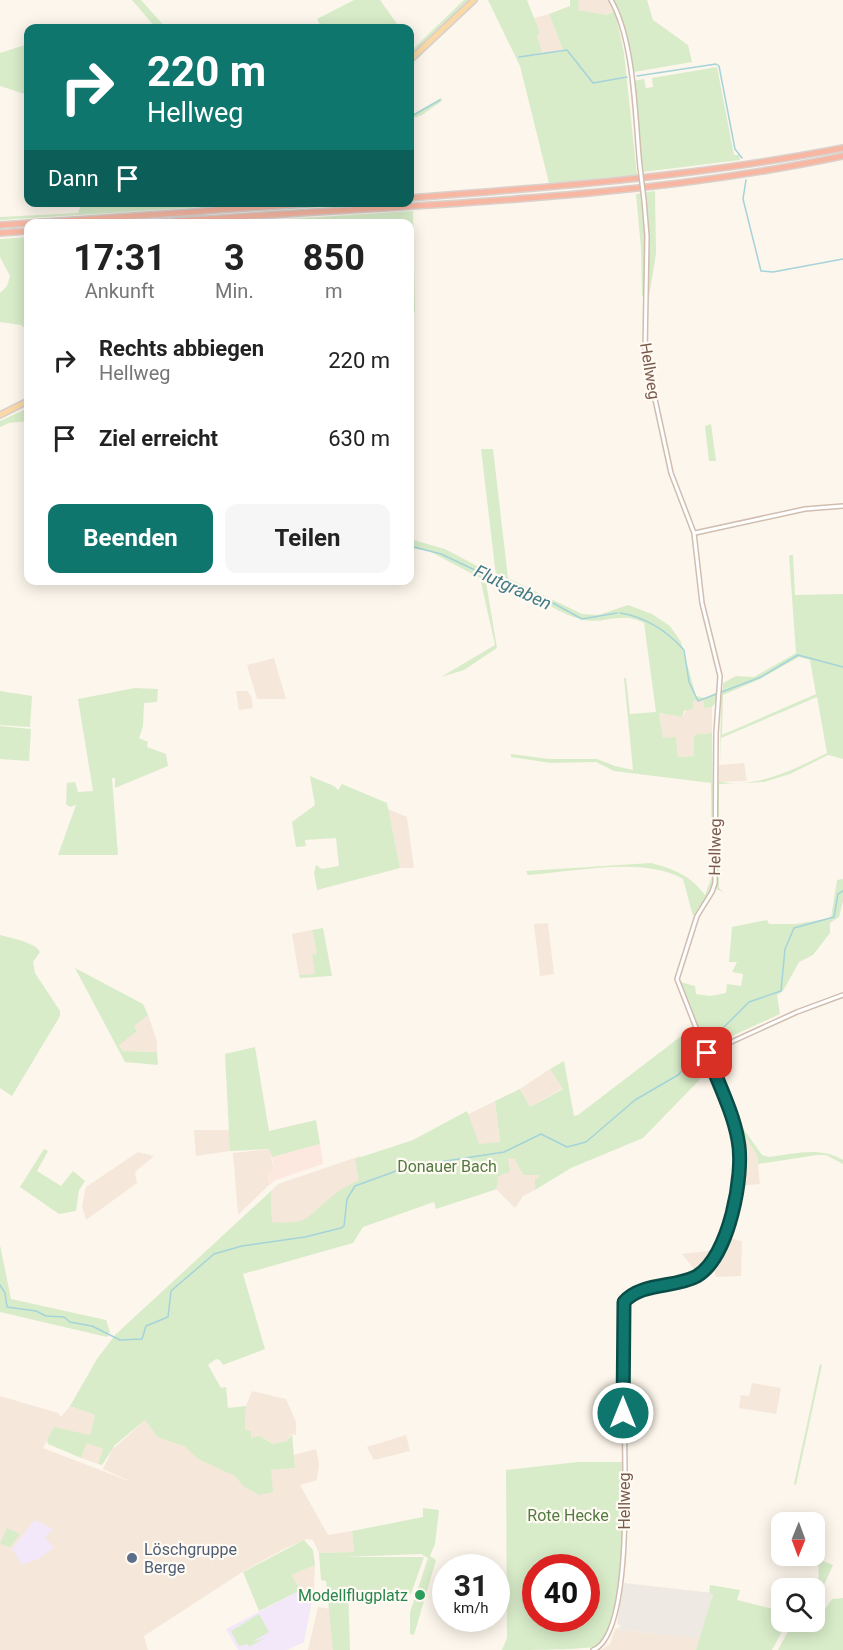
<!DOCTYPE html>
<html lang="de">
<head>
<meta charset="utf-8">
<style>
  :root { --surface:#fff; --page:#f6f6f6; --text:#222; --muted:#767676; --accent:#0f766e }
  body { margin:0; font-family:Roboto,sans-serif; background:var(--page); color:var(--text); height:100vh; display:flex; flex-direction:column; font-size:22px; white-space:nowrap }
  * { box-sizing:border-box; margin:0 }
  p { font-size:20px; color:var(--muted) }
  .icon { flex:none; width:33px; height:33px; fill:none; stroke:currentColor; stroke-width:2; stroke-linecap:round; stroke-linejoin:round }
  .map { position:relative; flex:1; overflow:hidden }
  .details { position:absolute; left:24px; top:219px; width:390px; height:366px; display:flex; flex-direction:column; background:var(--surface); border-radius:12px; box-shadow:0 3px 15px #0003 }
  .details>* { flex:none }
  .top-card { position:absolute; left:24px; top:24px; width:390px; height:183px; border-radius:12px; box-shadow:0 3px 15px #0003; background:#0f766e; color:#fff; overflow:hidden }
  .needle { width:39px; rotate:181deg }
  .buttons { position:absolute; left:771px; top:1512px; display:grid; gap:12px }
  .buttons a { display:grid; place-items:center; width:54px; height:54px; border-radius:12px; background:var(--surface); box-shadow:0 3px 15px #0003; font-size:30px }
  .speed { position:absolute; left:432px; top:1554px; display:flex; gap:12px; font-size:30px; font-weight:700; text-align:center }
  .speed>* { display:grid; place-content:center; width:78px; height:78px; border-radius:50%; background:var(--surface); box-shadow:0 3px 15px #0003; line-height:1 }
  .speed small { font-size:15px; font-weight:400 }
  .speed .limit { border:9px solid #d22; background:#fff; color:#111 }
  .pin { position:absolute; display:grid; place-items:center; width:51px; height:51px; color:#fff; margin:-26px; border-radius:12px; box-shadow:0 3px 9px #0006 }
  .me { position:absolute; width:66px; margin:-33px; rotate:0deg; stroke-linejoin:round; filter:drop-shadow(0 0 4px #0008) }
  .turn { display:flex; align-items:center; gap:21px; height:126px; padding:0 24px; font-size:27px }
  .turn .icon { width:78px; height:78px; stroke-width:2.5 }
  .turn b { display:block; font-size:42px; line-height:51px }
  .then { display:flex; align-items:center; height:57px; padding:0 24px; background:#0003; gap:12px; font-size:22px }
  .eta { display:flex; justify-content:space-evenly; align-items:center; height:102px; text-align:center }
  .eta b { font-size:36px; font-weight:700; line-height:42px }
  .primary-button { display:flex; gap:12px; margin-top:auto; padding:12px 24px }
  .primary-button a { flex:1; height:69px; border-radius:12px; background:var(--accent); color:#fff; font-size:24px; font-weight:700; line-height:69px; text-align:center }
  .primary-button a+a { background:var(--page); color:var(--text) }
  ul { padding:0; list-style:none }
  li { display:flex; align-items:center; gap:18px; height:78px; padding:0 24px }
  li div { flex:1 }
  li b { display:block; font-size:22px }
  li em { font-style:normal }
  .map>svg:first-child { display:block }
  .residential { fill:#f5e8da }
  .commercial { fill:#fde8e0 }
  .industrial { fill:#efe9e4 }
  .education { fill:#f3e8fa }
  .green { fill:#d8ecc9; fill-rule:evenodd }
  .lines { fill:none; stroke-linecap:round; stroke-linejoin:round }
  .stream { stroke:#a5d3da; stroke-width:1.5 }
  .minor-casing { stroke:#d1beb0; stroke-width:6 }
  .major-casing { stroke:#dad1cd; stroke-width:8 }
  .highway-casing { stroke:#dad1cd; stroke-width:8 }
  .minor { stroke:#fff; stroke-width:3 }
  .major { stroke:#fbd9a5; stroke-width:4.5 }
  .highway { stroke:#f7b7a3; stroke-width:5 }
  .minor-bridge-casing { stroke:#d1beb0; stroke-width:6; stroke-linecap:butt }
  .highway-bridge-casing { stroke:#dad1cd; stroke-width:8; stroke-linecap:butt }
  .minor-bridge { stroke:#fff; stroke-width:3 }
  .highway-bridge { stroke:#f7b7a3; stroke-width:5 }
  .route-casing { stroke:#0a4d48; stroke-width:15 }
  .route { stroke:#0f766e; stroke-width:10 }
  .service-dot { fill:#5c6f8a; stroke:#fffaf3; stroke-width:2 }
  .leisure-dot { fill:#2e9e5b; stroke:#fffaf3; stroke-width:2 }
  .labels { text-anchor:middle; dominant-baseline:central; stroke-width:4.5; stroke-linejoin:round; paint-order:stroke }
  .street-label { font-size:16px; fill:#7a5c4d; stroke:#fffaf3 }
  .park-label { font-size:16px; fill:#537a41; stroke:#fffaf3 }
  .service-label { font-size:16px; fill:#4e5e75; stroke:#fffaf3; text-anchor:start }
  .leisure-label { font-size:16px; fill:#27864d; stroke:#fffaf3; text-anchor:end }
  .water-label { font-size:18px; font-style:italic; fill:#437c86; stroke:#fffaf3 }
</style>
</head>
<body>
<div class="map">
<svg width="843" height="1650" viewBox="0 0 843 1650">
  <rect width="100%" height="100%" fill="#fdf6ec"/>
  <!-- residential -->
  <g class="residential">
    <polygon points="579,0 609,0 615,11 607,15 577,10"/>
    <polygon points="549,14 563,50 541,54 537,36 540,33 534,18"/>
    <polygon points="274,658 286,699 257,699 247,665"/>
    <polygon points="236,691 247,691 251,696 253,708 239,710"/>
    <polygon points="703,700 704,708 712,707 712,733 705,733 694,738 695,756 678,757 676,738 663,738 659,713 682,717 693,701"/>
    <polygon points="744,763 747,781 718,782 719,765"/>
    <polygon points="388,809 407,817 414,868 400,868"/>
    <polygon points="548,923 554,974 540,976 534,924"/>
    <polygon points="312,930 317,954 312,955 315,974 299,975 292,934"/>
    <polygon points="148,1015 157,1041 157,1052 123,1051 119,1044 137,1030 133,1026"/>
    <polygon points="550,1069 563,1088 530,1107 520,1089"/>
    <polygon points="495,1101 500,1144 468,1150 458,1119"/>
    <polygon points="735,1122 757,1155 760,1184 739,1186 741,1148"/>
    <polygon points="194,1130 230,1130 230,1151 196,1156"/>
    <polygon points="270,1149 274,1172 268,1173 269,1185 238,1215 233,1153"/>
    <polygon points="138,1152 154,1156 135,1172 137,1183 86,1220 82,1206 86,1187"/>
    <polygon points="360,1156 364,1173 359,1180 330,1198 303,1226 272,1222 271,1191 278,1184"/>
    <polygon points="507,1158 515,1158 523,1175 539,1175 539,1178 535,1179 535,1190 523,1196 515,1208 497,1190 494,1190 495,1181 498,1175 504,1173"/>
    <polygon points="729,1238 742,1241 741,1276 716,1277 713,1268"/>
    <polygon points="716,1250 708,1263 697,1273 682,1254"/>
    <polygon points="752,1383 781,1388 776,1414 739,1408 741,1395 749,1396"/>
    <polygon points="252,1391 286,1399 296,1422 296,1435 291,1434 287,1441 273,1444 264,1438 251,1439 245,1430 246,1406"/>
    <polygon points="0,1396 58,1413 61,1417 70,1406 95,1415 90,1435 54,1428 43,1448 134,1483 103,1469 112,1450 145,1420 157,1437 186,1447 235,1476 243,1486 271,1470 295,1468 294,1455 316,1449 319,1464 317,1480 300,1485 328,1535 352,1531 354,1552 319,1553 313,1540 307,1539 282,1550 244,1571 144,1636 148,1650 0,1650"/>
    <polygon points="406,1435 410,1451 374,1460 367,1447"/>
    <polygon points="87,1442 104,1449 98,1464 81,1458"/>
    <polygon points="315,1565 314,1590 301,1590 290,1575"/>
    <polygon points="318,1607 331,1609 333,1650 308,1650"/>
    <polygon points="615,1629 700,1639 696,1650 601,1650 610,1644"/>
  </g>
  <!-- commercial -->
  <polygon class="commercial" points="320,1144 323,1164 276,1180 269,1185 268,1172 274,1171 272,1157"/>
  <!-- industrial -->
  <polygon class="industrial" points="624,1583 713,1593 700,1639 615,1629 621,1627 617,1623"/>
  <!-- education -->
  <g class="education">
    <polygon points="35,1520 53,1529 45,1538 54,1547 40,1558 22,1565 12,1549"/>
    <polygon points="301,1590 314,1590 304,1642 287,1650 238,1650 226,1629"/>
  </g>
  <!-- green -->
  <g class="green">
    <polygon points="132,0 141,0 166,28 156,28"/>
    <polygon points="354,0 380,0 400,28 322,28 317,19"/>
    <polygon points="464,0 472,0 410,57 410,43 414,48"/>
    <polygon points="488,0 527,0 540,33 537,36 542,53 563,50 549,14 570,6 570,0 579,0 578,10 607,15 615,11 624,53 637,175 549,183 520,66"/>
    <polygon points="614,0 647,0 653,20 688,45 692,62 634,72 620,13"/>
    <polygon points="28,44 28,95 0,86 0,53"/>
    <polygon points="717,67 734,155 739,155 740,160 643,172 633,81 644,79 646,88 653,87 652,78"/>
    <polygon points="441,98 442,101 422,115 410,119 410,116"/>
    <polygon points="655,191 656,254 649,296 642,296 641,248 636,194"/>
    <polygon points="82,203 82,202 207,203 203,207 0,220 0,217 78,213"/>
    <polygon points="413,211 415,312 410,318 410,224 391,223 390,221 225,223"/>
    <polygon points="28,237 26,279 28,284 28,331 21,325 0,322 0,293 7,286 10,276 0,257 0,239"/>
    <polygon points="28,408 28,421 9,423 0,427 0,421"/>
    <polygon points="711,424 716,461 709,461 705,426"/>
    <path d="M481,449h12l15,129 74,36 16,1 30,-10 24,9 18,12 11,16 15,54 9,2 18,-9v-6l13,-7 18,1 42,-24 -7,-98h4l2,40 48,-1v165l-15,-4 -38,19 -26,8 -45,2v104l4,4 -7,-3 1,-108c37,9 78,-12 110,-28l-10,-56 -96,41 -1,28 1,-70 -9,11 -8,1 -1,-8 -10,1v8l-9,2 -2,6 -23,-4 4,25 13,-1 2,20 16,-1v-19l3,-3 15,-1 2,148 -5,14 -16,21 -10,-37c-39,-23 -110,-7 -155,-4l-2,-4 125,-8c23,6 40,13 54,32l7,-19 -1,-93 -97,-12 -18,-9 -45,1 -40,-6v-3l38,5h48l18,7 18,4 -9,-92h2l4,36 26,-2 -12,-89c-24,-13 -41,3 -64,-4 -19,-5 -37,-18 -55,-27l-1,4 -38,-14 11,66 -33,22 -23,7 54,-32 -15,-67 -51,-27 -19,-3v-9l35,10 51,27zM799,657l11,3 6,34 -94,41 1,-40 35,-15z"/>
    <polygon points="135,688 158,689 157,702 144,703 143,726 139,738 148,742 147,747 166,754 168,766 115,788 115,778 112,778 118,855 58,855 76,805 70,807 66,804 67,783 75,782 78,792 93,791 78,699"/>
    <polygon points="0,691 32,696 30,727 0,725"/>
    <polygon points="0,726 31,729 29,761 0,759"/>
    <polygon points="310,776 334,786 338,790 342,784 387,803 400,868 317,890 314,873 316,865 322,869 339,866 336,838 305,840 306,846 296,847 292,822 315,805"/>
    <path d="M843,879v22l-4,16 -9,6v10l-17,22 -14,7 -16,29 -6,4 3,19 -76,35 5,21 -66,68 -72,30 -36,22v-12h4v-3h-16l-8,-16 -7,-1 2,14 -12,4 -1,11 -3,3 -58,19 -2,-7 -71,25 -10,16 -110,31 22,75 -42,16 -3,-5 -4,-1 -8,6 13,23 5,-1 2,21 18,-2 -1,24 6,1v7l9,-2 13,8 14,-3 5,-7 3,34 -24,2 2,22 -14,3 -16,-9 -8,-10 -37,-17 -12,-12 -29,-10 -12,-17 -30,25 -13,20 -4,-1 5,-15 -16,-6 -6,15 -33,-14 -1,-4 7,-13 36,8 5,-20 -25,-9 27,-47 18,-24 156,-144 1,31c36,3 34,-4 58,-24 9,-8 19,-13 29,-18l-4,-21 58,-19 54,-29 12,33 21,-2 -5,-41 25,-12 10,18 33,-18 -13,-20 14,-8 10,55 4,-1 119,-91 -17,-42 15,4 1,8 14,2 16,-3 1,-9 14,2 2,-12 -11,-2 5,-10h-8l3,-35 35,-7 2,4h27l35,-6 6,-38z"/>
    <polygon points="323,928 332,976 300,978 299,975 315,974 312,955 317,954 312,930"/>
    <polygon points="0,935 23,941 36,947 40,952 33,962 35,973 60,1011 60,1016 12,1096 0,1088"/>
    <polygon points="75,968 143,1004 148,1015 134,1026 137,1031 119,1045 123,1051 157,1052 158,1065 125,1062"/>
    <path d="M730,1044l-13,9 -3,5 24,63 24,34 7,2c25,-3 51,-11 74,3v4l-17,-9h-9l-59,9 -1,-9 -22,-33 -24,-62 3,-7z"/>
    <polygon points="255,1047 269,1131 316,1120 320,1144 272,1157 269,1149 230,1151 225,1054"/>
    <polygon points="44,1149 48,1151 37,1171 61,1186 73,1171 85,1181 79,1190 76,1211 59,1214 20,1187"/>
    <polygon points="0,1245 11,1299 106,1320 110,1332 107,1337 0,1312"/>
    <polygon points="820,1364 822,1365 796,1485 794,1484"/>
    <path d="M578,1462h44c0,33 8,173 -28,185 -24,3 -66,3 -92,3l5,-12 -1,-168zM536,1568h50v50h-50z"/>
    <polygon points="423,1508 439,1510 435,1544 430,1556 436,1560 414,1635 410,1634 410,1612 428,1558 421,1554 344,1557 424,1557 411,1594 348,1589 350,1650 333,1650 326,1581 321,1580 319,1553 354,1552 352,1531 423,1517"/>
    <polygon points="7,1528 20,1534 10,1547 0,1544"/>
    <polygon points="304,1540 313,1550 315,1565 291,1575 301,1590 259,1611 243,1572"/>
    <polygon points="818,1559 833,1565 823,1587 819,1587"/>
    <polygon points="710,1585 740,1590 737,1600 781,1611 782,1622 787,1622 772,1650 696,1650 713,1594 709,1593"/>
    <polygon points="843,1598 843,1650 778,1650 793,1622 814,1622 815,1610 817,1614 823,1612 832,1599"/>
    <polygon points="259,1614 269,1632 252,1642 265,1638 249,1647 248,1644 239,1646 231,1631"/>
  </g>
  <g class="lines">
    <!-- stream -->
    <g class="stream">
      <polyline points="519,57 567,50 593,83 627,77"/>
      <polyline points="637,76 716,64 719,66 735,149 742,158"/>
      <polyline points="410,117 440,100"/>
      <polyline points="746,180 743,199 761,271 773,272 843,259"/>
      <polyline points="410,546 441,554 496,580 553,603 582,619 617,613"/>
      <path d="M620,613c25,4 47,18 64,37l5,32 9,19 63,-24 37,-22 45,12"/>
      <polyline points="706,1045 749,1002 781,991 785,949 794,928 834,917 838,894 843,891"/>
      <polyline points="0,1285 5,1293 7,1307 36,1311 46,1316 64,1317 70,1322 92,1326 120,1340 142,1339 146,1326 168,1317 171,1291 214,1254 242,1246 305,1237 341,1228 344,1226 347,1199 355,1186 407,1167 504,1152 541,1134 567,1147 586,1142 635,1100 678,1075 702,1049"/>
    </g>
    <defs>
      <g id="minor">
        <path d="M611,0c24,42 24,119 29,167"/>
        <polyline points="695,533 805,509 843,506"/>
        <polyline points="707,1053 797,1012 843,995"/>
        <path d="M593,1650c52,-19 24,-289 30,-345 9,-21 55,-18 75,-30 33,-19 49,-111 38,-145l-59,-151 20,-63 15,-24 3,-9 1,-150 4,-57 -18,-73 -8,-70 -23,-60 -26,-120 2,-117 -3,-36"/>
      </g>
      <g id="major">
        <polyline points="410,60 474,0"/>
        <polyline points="191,224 212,202"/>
        <polyline points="0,415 28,401"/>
      </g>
      <g id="highway">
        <path d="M410,198c145,-11 289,-22 433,-50"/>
        <polyline points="215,210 336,202"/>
        <path d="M208,219c212,-15 427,-19 635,-63"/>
        <polyline points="141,224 187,220"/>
        <polyline points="0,225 194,212"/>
        <polyline points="0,233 28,231"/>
      </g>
    </defs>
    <!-- minor casing -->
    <use href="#minor" class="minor-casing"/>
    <!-- major casing -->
    <use href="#major" class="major-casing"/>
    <!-- highway casing -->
    <use href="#highway" class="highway-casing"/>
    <!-- minor -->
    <use href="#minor" class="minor"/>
    <!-- major -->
    <use href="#major" class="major"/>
    <!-- highway -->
    <use href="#highway" class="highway"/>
    <defs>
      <polyline id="minor-bridge" points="640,167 644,200"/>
      <g id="highway-bridge">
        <polyline points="194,212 215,210"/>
        <polyline points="187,220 208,219"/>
      </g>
    </defs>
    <!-- minor-bridge casing -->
    <use href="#minor-bridge" class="minor-bridge-casing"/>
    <!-- highway-bridge casing -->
    <use href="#highway-bridge" class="highway-bridge-casing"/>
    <!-- minor-bridge -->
    <use href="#minor-bridge" class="minor-bridge"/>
    <!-- highway-bridge -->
    <use href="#highway-bridge" class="highway-bridge"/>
  </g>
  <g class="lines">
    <defs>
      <path id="route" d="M623,1413l1,-111c17,-20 52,-14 73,-26 32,-19 48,-102 41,-136 -5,-29 -21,-59 -31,-87"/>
    </defs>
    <!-- route casing -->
    <use href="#route" class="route-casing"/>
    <!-- route -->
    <use href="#route" class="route"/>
  </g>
  <!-- markers -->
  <circle class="service-dot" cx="132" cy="1558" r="6"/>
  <circle class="leisure-dot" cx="420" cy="1595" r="6"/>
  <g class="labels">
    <!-- street labels -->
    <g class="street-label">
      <text transform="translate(650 371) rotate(81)">Hellweg</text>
      <text transform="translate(715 847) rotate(-89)">Hellweg</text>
      <text transform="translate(624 1501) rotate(-90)">Hellweg</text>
    </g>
    <!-- park labels -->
    <g class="park-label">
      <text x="447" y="1166">Donauer Bach</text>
      <text x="568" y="1515">Rote Hecke</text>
    </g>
    <!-- service labels -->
    <g class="service-label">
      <text x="144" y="1549">Löschgruppe<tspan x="144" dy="18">Berge</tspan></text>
    </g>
    <!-- leisure labels -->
    <g class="leisure-label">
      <text x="408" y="1595">Modellflugplatz</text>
    </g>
    <!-- water labels -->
    <g class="water-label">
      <text transform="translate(513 587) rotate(25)">Flutgraben</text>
    </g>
  </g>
</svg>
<div class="buttons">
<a><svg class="needle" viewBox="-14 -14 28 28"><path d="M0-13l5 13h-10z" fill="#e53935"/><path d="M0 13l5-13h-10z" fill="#767676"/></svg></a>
<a><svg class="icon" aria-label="search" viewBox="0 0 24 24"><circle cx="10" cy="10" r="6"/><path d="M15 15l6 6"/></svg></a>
</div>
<div class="speed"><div>31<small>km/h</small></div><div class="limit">40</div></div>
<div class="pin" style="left:707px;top:1053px;background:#d93025"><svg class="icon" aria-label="arrive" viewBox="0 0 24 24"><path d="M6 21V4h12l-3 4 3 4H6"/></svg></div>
<svg class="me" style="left:623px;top:1413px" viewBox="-20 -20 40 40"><circle r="17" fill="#0f766e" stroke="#fff" stroke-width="3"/><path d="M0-11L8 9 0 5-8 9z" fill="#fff"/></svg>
<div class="top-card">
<div class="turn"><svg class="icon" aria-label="right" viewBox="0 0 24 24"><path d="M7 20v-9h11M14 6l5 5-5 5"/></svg><div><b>220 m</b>Hellweg</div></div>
<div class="then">Dann<svg class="icon" aria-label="arrive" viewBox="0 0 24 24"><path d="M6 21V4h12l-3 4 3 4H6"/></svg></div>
</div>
<section class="details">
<div class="eta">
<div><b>17:31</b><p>Ankunft</p></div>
<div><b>3</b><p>Min.</p></div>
<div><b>850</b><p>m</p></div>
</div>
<ul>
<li><svg class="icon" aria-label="right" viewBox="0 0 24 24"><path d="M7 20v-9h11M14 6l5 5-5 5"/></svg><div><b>Rechts abbiegen</b><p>Hellweg</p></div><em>220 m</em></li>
<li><svg class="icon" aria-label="arrive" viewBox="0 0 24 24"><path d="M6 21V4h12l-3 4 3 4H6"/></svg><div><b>Ziel erreicht</b></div><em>630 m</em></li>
</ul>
<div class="primary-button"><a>Beenden</a><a>Teilen</a></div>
</section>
</div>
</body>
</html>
